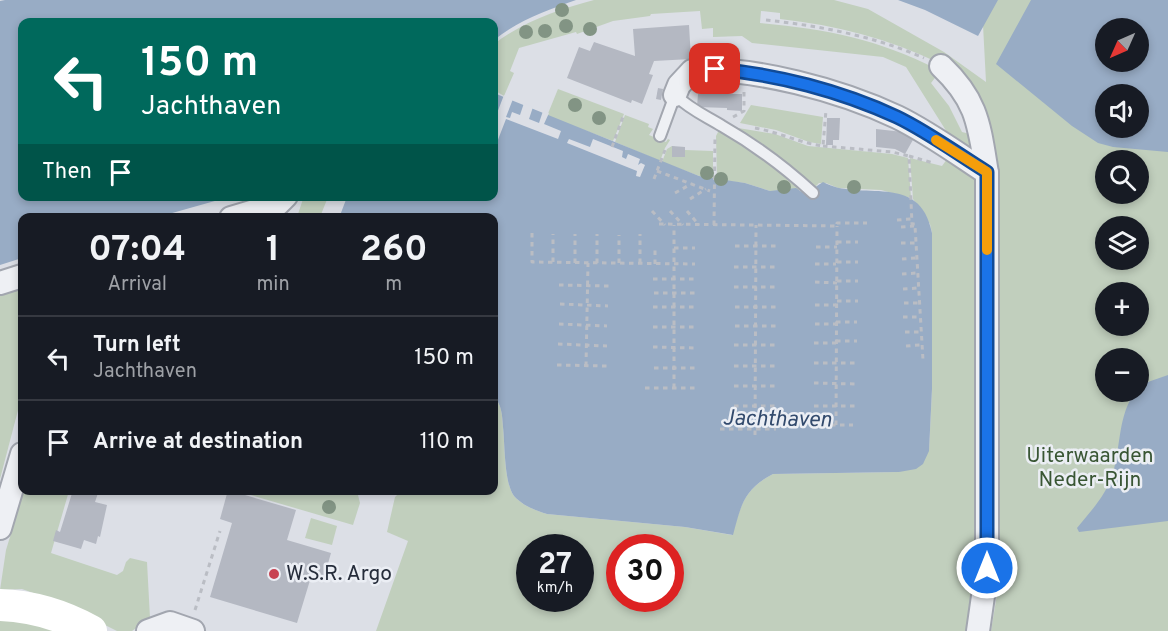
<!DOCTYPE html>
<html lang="en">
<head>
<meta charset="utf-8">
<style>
  :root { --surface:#171b24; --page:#20242c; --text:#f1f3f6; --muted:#9ea1a6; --line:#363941 }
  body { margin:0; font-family:Overpass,sans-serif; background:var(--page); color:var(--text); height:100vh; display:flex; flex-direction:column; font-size:22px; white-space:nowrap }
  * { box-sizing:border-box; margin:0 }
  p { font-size:20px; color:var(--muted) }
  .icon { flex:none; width:33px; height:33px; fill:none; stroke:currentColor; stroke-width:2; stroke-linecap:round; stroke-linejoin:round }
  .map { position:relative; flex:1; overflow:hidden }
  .details { position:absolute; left:18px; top:213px; width:480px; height:282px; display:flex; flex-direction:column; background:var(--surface); border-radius:12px; box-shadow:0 3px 9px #0003 }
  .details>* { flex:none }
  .hud { position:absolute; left:18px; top:18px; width:480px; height:183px; border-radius:12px; box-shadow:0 3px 9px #0003; background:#00695c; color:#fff; overflow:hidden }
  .needle { width:39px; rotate:225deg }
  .controls { position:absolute; left:1095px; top:18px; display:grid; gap:12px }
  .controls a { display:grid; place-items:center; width:54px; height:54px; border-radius:50%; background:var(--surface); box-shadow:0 3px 9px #0003; font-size:30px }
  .speed { position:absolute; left:516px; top:534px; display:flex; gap:12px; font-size:30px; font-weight:700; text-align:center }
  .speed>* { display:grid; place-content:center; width:78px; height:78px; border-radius:50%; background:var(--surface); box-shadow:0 3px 9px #0003; line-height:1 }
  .speed small { font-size:15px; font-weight:400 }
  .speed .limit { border:9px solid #d22; background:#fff; color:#111 }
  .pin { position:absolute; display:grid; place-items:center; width:51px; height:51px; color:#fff; margin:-26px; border-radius:12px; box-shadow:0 3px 9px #0006 }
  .me { position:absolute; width:66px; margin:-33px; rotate:0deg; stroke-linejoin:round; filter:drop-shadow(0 0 4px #0008) }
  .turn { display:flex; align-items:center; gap:21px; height:126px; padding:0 24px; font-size:27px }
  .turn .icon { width:78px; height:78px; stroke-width:2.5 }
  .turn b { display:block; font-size:42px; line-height:51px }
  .then { display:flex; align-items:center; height:57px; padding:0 24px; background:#0003; gap:12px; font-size:22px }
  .eta { display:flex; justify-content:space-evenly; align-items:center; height:102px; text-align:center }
  .eta b { font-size:36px; font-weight:700; line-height:42px }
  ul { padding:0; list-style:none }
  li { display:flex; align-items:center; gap:18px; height:84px; padding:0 24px; border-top:2px solid var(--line) }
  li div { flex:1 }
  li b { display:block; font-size:22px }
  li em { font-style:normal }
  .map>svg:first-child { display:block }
  .green { fill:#c1cfbd; fill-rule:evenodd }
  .water { fill:#98acc5; fill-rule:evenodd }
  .pier { fill:#dcdfe6 }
  .building { fill:#b4b8c2 }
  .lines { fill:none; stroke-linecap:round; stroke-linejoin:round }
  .lane-casing { stroke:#a2a6af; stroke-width:14 }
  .street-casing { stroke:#a2a6af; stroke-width:26 }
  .path { stroke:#babdc4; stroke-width:3; stroke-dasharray:4.5 4.5; stroke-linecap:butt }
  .lane { stroke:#eef0f4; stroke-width:10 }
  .street { stroke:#eef0f4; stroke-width:22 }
  .secondary { stroke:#fff; stroke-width:32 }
  .tree { fill:#829484 }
  .route-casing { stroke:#114b97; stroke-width:15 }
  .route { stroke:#1a73e8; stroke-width:10 }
  .slow { stroke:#f59e0b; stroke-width:10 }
  .poi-dot { fill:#c84352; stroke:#ebeef4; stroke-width:2 }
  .labels { text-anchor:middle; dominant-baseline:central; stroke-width:5; stroke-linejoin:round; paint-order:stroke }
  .park-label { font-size:21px; fill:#395634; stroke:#ebeef4 }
  .poi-label { font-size:21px; fill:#262d3b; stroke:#ebeef4; text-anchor:start }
  .water-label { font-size:22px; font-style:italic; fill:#324a6d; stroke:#ebeef4 }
</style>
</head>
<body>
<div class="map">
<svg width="1168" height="631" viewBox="0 0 1168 631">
  <rect width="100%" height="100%" fill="#dcdfe6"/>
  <!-- green -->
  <g class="green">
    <path d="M594,0h240l34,9 76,43 42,30 -3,-57 -41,-25h226v631h-177l8,-49 -2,-401 -58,-118c-50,-24 -103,-38 -159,-44v-6l-19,-2 -1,12c67,6 117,16 177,46l1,5 -7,9 18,23 13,26 12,3 4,18 -28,-16 -44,-70 -23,-10 -131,-14 -10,-7 -29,1v-9l-11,1 -2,-18 -49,3 -1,2 -37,5 -36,13 -1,-2 -57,16 -9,23 4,2 -10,23 -10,-6v-46c28,-22 66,-35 100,-44zM1106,28h32v34h-32zM1106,94h32v34h-32zM1106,160h32v34h-32zM1106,226h32v34h-32zM1106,292h32v34h-32zM1106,358h32v34h-32z"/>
    <polygon points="558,89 624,114 613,141 547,116"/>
    <polygon points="751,105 823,117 821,144 809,142 776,130 740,123"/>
    <polygon points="625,115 649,124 648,127 653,129 649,135 666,142 668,139 670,140 665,148 660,161 615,142"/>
    <polygon points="732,127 775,134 808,146 892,154 908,158 911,198 881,190 838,188 826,183 819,183 814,188"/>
    <polygon points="720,128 762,155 801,187 799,190 770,191 745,183 717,180 716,136"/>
    <polygon points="672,146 685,150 713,151 713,179 699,176 662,162 667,149"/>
    <path d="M950,155l21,15 10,15 -5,418 -5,28h-595l32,-90 -21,-9 8,-35 6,-6 93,-1v-94c8,10 8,18 9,31 2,17 1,56 11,69 9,10 21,14 33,18l138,13 47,8c9,-30 12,-46 41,-61l126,-2 30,-22 3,-60v-157l-2,-9 -17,-25 -3,-41 32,8zM530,548h50v50h-50zM620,548h50v50h-50z"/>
    <polygon points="304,196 328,197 320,217 297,217"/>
    <polygon points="22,288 22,395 0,479 0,295"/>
    <polygon points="24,491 69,491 51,553 117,575 123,571 126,562 130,558 147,562 150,618 132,631 117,631 59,602 22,589 0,590 6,550"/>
    <polygon points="237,491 357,491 360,503 353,525"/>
    <polygon points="311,518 337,526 332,545 305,538"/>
    <polygon points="0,615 69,631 0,631"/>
  </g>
  <!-- water -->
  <g class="water">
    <path d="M5,0h571c-28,10 -59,21 -82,40v-18h-472v174l207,1 -71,20 -136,1v40l-22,7v-264z"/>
    <polygon points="898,0 998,0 978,36 925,10"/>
    <path d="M1031,0h137v152l-55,-5 -15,-4 -26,-17 -76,-62zM1138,28v34h-32v-34zM1106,94h32v34h-32z"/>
    <path d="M494,93l205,83 46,7 25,8 26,-3 17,12 7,-7 -6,-5 9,-6c37,21 97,-12 109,51v156l-3,62 -6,13 -7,5 -17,3 -126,2c-29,15 -32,31 -40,61l-48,-8 -138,-13c-12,-4 -24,-8 -33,-18 -10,-13 -9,-52 -11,-69 -1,-13 -1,-21 -9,-31v-178h-155l8,-21 147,-1z"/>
    <path d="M1168,375v146l-89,11 -2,-4c14,-17 30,-34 36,-55 8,-28 5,-57 22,-81h3l1,-4 6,-5z"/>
  </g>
  <!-- pier -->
  <g class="pier">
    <polygon points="504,95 513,99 506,117 510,118 512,112 520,115 524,103 533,107 529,119 539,123 543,111 549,113 544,124 561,131 558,139 506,119 494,150 494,121"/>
    <polygon points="569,139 590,147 593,139 623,151 622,157 626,159 628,154 640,159 638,165 641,163 645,165 640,177 636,176 637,171 567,143"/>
  </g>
  <!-- building -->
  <g class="building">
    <polygon points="689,25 691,59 654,61 649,74 653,75 642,104 632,100 631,103 567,78 579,47 590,51 594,42 635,56 633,29"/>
    <polygon points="658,88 663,89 661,100 656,99"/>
    <polygon points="698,94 742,94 742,111 727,110 727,108 697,107"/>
    <polygon points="827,118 840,118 839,140 833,140 833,145 826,145"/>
    <polygon points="876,129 903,132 914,138 905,154 895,149 876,147"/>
    <polygon points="672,146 685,147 685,157 672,157"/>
    <polygon points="73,490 104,490 103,495 98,493 95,502 107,505 100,537 98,536 96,544 84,540 81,549 53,541 56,530 60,532"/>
    <polygon points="228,490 296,510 287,540 331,553 323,581 311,577 297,623 210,597 232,523 220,519"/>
  </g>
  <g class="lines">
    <defs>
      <path id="lane" d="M660,136l15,-41c16,15 29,20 47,31 33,19 63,41 91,67"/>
      <g id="street">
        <path d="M941,66c37,35 38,59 46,107v395l-9,63"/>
        <path d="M675,95l4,-10 13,-14c61,-5 150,20 205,46 31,15 61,37 90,56"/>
        <polyline points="231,218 278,204 286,196"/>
        <polyline points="0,283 22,276"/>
        <polyline points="0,528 22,454"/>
        <polyline points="148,631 170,623 193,631"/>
      </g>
    </defs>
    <!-- lane casing -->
    <use href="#lane" class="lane-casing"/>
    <!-- street casing -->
    <use href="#street" class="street-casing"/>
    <!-- path -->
    <g class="path">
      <path d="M766,20c54,6 108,16 158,38"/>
      <polyline points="733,117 744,111 744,92"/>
      <path d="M755,128c23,4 45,15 68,18l3,-36"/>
      <polyline points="823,146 892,152 909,156 912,224 915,224 915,226 923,360"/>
      <polyline points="612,147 624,114"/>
      <polyline points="909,156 933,163"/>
      <polyline points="657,171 710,191"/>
      <polyline points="654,179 665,150"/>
      <polyline points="675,193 691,184"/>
      <polyline points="690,199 706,189"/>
      <polyline points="652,211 665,225"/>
      <polyline points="670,211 683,225"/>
      <polyline points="687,211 699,225"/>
      <polyline points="897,220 911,219"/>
      <polyline points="659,224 837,226 837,223 867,223"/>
      <polyline points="714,225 715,137"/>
      <polyline points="901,227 914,226"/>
      <polyline points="532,233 532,262 695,264"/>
      <polyline points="837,242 858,242"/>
      <polyline points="901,243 916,243"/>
      <polyline points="735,246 777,246"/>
      <polyline points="816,247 837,247"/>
      <polyline points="674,248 695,248"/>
      <polyline points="902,259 916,258"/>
      <polyline points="553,262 553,234"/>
      <polyline points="837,262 858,262"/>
      <polyline points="575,263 575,234"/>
      <polyline points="597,263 597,234"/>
      <polyline points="619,263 619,235"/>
      <polyline points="640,263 640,234"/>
      <polyline points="655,264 655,246"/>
      <polyline points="815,264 836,264"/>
      <polyline points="734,267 777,267"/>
      <polyline points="902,274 917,273"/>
      <polyline points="653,279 695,279"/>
      <polyline points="837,281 858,281"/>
      <polyline points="815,282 837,283"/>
      <polyline points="559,285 609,286"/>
      <polyline points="734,287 777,287"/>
      <polyline points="903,289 918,288"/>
      <polyline points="654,293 695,293"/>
      <polyline points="837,301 858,301"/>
      <polyline points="904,303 918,303"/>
      <polyline points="560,304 608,306"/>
      <polyline points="815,305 836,305"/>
      <polyline points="653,307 695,307"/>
      <polyline points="735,307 777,307"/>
      <polyline points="903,317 919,317"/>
      <polyline points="836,322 857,322"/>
      <polyline points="559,324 607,326"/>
      <polyline points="815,324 836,324"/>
      <polyline points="735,326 777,326"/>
      <polyline points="653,327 695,327"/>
      <polyline points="905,332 920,332"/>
      <polyline points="836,341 857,341"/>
      <polyline points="814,343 836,343"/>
      <polyline points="558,344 607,346"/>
      <polyline points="734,345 777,345"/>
      <polyline points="906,346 920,345"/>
      <polyline points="653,347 695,348"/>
      <polyline points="814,363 858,363"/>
      <polyline points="557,365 607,366"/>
      <polyline points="586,366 588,263"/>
      <polyline points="734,366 777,366"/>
      <polyline points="654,368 695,368"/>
      <polyline points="814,383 857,384"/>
      <polyline points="734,386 776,386"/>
      <polyline points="645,388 695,388"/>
      <polyline points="674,388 674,225"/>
      <polyline points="734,406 776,406"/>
      <polyline points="814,406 857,406"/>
      <polyline points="813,425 853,425"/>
      <polyline points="836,425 837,226"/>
      <polyline points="720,429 776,429"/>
      <polyline points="755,435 756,225"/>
      <polyline points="195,610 220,531"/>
    </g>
    <!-- lane -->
    <use href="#lane" class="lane"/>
    <!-- street -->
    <use href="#street" class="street"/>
    <!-- secondary -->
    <path class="secondary" d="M0,605c33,1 62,10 91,26"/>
  </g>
  <!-- trees -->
  <g class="tree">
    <circle cx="562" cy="10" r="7"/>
    <circle cx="566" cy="26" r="7"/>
    <circle cx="590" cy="29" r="7"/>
    <circle cx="545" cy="31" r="7"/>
    <circle cx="526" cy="32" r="7"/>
    <circle cx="575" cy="105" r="7"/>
    <circle cx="599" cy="118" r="7"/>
    <circle cx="707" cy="173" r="7"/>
    <circle cx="721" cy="179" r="7"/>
    <circle cx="784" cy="187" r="7"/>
    <circle cx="854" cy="187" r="7"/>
    <circle cx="329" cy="507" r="7"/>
  </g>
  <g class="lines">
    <defs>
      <path id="route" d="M715,69c61,5 126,22 182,48 31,15 61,37 90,55v396"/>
    </defs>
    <!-- route casing -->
    <use href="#route" class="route-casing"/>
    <!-- route -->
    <use href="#route" class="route"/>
    <!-- slow -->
    <polyline class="slow" points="936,140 987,172 987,250"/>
  </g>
  <!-- markers -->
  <circle class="poi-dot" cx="274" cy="574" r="6"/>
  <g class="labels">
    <!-- park labels -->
    <g class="park-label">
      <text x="1090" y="456">Uiterwaarden<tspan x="1090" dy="24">Neder-Rijn</tspan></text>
    </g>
    <!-- poi labels -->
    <g class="poi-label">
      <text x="286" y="574">W.S.R. Argo</text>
    </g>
    <!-- water labels -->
    <g class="water-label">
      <text transform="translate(777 420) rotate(1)">Jachthaven</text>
    </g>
  </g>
</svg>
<div class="controls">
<a><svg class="needle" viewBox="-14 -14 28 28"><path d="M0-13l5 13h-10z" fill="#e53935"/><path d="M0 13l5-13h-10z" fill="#9ea1a6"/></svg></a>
<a><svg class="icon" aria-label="sound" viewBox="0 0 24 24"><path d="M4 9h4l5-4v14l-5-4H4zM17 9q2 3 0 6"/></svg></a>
<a><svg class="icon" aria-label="search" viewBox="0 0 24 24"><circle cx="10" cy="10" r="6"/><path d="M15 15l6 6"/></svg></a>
<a><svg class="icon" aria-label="layers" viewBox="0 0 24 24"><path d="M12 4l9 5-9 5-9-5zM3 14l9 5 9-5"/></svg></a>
<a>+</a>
<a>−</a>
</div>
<div class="speed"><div>27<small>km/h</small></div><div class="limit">30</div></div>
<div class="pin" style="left:715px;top:69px;background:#d93025"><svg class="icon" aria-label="arrive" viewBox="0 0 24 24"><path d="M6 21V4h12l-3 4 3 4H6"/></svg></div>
<svg class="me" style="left:987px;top:568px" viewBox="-20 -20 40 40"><circle r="17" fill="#1a73e8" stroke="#fff" stroke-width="3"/><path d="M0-11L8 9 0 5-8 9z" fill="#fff"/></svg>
<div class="hud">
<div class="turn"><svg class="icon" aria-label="left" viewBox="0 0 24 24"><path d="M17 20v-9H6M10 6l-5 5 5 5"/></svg><div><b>150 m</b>Jachthaven</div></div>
<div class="then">Then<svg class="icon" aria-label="arrive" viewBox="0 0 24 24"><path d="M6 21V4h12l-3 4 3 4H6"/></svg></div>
</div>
<section class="details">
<div class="eta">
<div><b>07:04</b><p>Arrival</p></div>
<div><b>1</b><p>min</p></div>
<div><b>260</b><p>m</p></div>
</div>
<ul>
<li><svg class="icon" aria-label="left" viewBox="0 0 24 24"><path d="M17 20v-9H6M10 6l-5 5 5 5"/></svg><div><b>Turn left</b><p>Jachthaven</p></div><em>150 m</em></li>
<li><svg class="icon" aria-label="arrive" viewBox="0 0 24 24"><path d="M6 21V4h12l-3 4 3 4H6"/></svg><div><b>Arrive at destination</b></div><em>110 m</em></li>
</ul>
</section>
</div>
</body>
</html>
